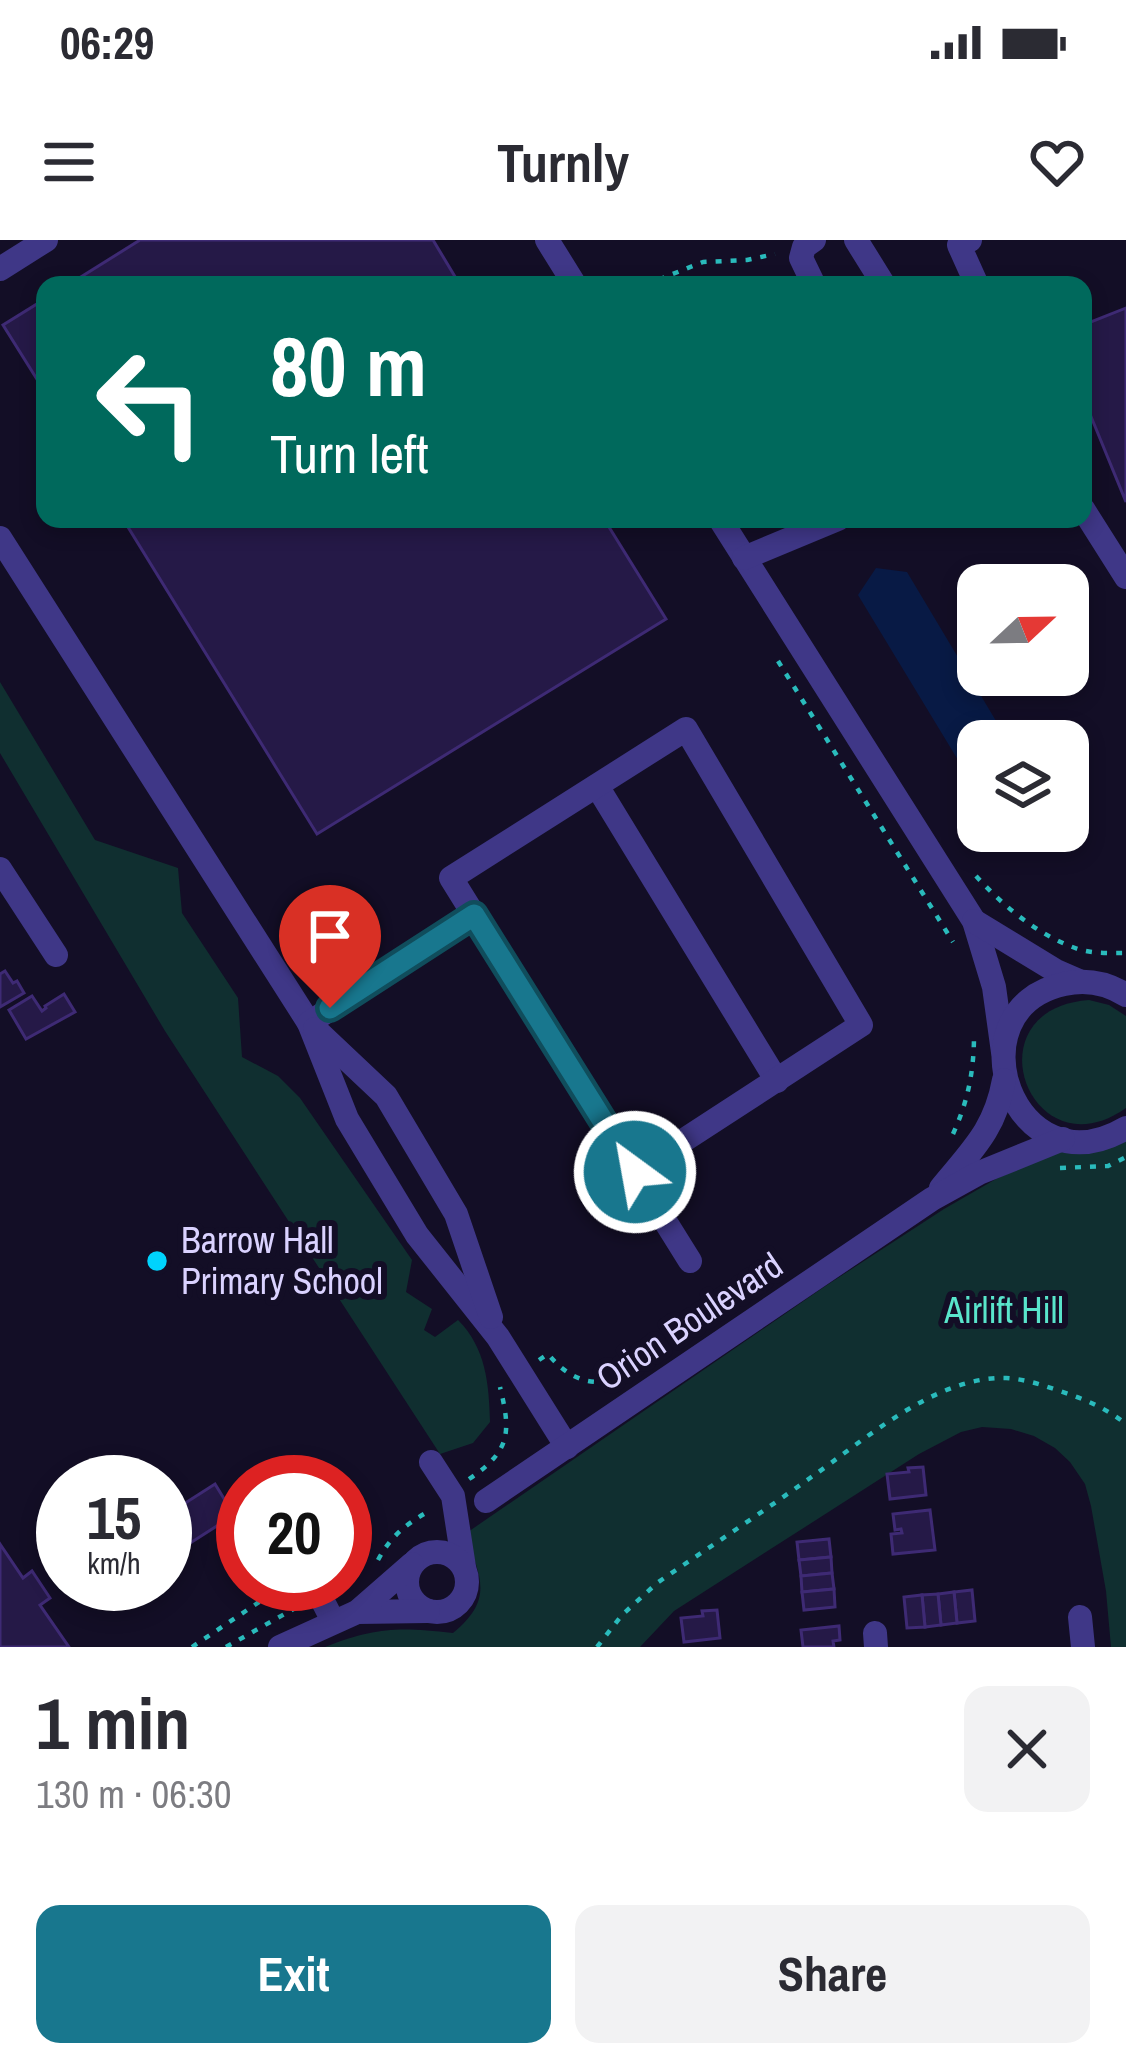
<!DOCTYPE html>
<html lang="en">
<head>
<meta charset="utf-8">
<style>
  :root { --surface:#fff; --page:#f2f2f3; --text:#2b2b33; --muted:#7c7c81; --accent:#18778e }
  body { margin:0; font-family:"Archivo Narrow",sans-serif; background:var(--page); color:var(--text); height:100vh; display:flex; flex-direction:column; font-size:45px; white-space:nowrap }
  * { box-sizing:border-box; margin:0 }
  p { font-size:39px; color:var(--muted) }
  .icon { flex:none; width:66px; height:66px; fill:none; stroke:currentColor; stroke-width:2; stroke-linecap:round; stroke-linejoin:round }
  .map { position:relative; height:1407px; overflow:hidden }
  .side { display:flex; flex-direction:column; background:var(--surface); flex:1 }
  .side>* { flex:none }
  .banner { position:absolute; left:36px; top:36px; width:1056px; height:252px; border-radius:24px; box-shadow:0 6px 18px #0003; background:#00695c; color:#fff; overflow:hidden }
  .needle { width:78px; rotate:68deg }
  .controls { position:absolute; left:957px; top:324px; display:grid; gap:24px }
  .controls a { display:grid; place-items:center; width:132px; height:132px; border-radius:24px; background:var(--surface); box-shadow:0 6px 18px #0003; font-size:60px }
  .speed { position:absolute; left:36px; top:1215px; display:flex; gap:24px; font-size:60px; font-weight:700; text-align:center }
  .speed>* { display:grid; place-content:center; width:156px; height:156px; border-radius:50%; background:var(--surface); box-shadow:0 6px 18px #0003; line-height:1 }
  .speed small { font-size:30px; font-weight:400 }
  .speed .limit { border:18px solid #d22; background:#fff; color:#111 }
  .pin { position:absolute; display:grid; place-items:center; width:102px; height:102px; color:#fff; margin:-123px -51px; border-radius:50% 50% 50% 0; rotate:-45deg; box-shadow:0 0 12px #0007 }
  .pin .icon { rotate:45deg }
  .me { position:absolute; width:132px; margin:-66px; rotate:328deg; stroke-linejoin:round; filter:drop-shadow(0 0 9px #0008) }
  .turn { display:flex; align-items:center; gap:42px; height:252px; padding:0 36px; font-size:54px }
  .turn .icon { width:156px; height:156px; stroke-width:2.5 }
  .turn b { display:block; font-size:84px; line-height:102px }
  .round { display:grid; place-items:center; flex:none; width:126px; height:126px; border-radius:24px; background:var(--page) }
  .summary { display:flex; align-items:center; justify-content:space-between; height:204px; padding:0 36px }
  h1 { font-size:72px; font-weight:800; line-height:90px }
  .primary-button { display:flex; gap:24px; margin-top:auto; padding:24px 36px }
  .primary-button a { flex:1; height:138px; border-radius:24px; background:var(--accent); color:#fff; font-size:48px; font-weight:800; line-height:138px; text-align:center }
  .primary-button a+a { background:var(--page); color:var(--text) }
  .status { display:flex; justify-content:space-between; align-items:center; height:84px; padding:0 60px; background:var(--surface); direction:ltr }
  .status svg { height:33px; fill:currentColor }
  header { display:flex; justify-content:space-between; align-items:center; height:156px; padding:0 36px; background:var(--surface); font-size:54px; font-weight:800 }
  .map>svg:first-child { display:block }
  .green { fill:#102f30 }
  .water { fill:#081a45 }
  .building { fill:#251947; stroke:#3e2a74; stroke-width:3 }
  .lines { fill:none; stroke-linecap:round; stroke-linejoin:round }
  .path { stroke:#2abbbc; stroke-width:4.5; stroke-dasharray:6 9; stroke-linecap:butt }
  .minor { stroke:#3f3787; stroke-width:24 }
  .route-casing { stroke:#104d5c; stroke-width:30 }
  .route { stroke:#18778e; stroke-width:21 }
  .poi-dot { fill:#00d3fd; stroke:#130e26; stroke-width:4.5 }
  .labels { text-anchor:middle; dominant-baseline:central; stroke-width:12; stroke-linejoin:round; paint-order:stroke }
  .poi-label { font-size:36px; fill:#dad2ff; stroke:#130e26; text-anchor:start }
  .park-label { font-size:36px; fill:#59e5cb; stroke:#130e26 }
  .street-label { font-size:36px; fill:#dad2ff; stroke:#130e26 }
</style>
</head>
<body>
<div class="status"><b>06:29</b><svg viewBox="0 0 49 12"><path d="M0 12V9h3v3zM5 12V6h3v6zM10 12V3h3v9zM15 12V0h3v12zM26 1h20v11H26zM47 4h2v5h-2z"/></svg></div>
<header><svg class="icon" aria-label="menu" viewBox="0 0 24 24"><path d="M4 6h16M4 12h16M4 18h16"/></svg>Turnly<svg class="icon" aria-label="heart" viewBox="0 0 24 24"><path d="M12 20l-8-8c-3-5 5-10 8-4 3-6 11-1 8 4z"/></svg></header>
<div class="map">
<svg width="1126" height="1407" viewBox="0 0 1126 1407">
  <rect width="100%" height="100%" fill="#130e26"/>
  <!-- green -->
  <g class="green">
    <path d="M0,442l95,158 83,28 4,45 56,85 4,59 36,19 22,22 112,162 -6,32 26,17 -8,21 11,7 23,-17c28,28 31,64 32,102l-17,21 -33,11 -275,-423 -165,-278z"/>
    <path d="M1089,760l20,5 17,11v92c-96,68 -158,-99 -37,-108z"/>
    <path d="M1126,889v518h-15l-5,-56 -15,-85 -6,-22 -15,-22 -15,-14 -21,-12 -23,-7 -29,-2 -21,5 -42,22 -245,157 -34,36h-315c51,-20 74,-20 128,-14 41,-34 28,-55 12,-99l359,-247 120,-78 52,-30 70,-32z"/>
  </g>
  <!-- water -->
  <polygon class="water" points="876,328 907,332 1008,501 978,501 978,553 858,355"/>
  <!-- building -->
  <g class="building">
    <polygon points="140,0 433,0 460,45 68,45"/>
    <polygon points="45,59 45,152 3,85"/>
    <polygon points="1126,68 1126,262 1083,157 1083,85"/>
    <polygon points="123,279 604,279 666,379 317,594"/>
    <polygon points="5,731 13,743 17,741 24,753 0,767 0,734"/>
    <polygon points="64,754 75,772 26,799 9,770 32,756 42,771 46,768 45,766"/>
    <polygon points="923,1227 926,1255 890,1259 887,1234 909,1232 908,1228"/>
    <polygon points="215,1244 234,1275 184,1307 165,1276"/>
    <polygon points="930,1270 935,1310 893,1314 891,1294 902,1293 901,1289 895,1290 893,1274"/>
    <polygon points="829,1299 831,1317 799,1320 797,1302"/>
    <polygon points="0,1304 23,1338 32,1331 50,1358 40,1365 69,1407 0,1407"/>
    <polygon points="831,1317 832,1333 801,1336 799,1320"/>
    <polygon points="832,1333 834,1349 802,1352 801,1336"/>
    <polygon points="834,1349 835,1367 804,1370 802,1352"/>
    <polygon points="972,1350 975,1381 957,1383 954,1352"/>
    <polygon points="954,1352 957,1383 941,1385 938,1354"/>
    <polygon points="938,1354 941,1385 925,1387 922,1355"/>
    <polygon points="922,1355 925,1387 907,1388 904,1357"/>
    <polygon points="717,1370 720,1398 684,1402 681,1378 703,1376 702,1371"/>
    <polygon points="839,1386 840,1400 833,1401 834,1407 803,1407 801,1390"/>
  </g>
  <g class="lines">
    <!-- path -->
    <g class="path">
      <polyline points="645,45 703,22 747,20 775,14"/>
      <polyline points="778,421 953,702"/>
      <path d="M976,636c27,30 63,60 102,73 15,5 33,4 48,4"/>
      <path d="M953,894c15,-33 21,-63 21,-99"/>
      <polyline points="1060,928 1108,926 1126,917"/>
      <path d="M539,1120l9,-6c20,24 43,35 74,23"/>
      <path d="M469,1239c42,-28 42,-47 31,-92"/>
      <path d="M378,1320c13,-24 27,-35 51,-49"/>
      <polyline points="192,1407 286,1344"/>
      <polyline points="226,1407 297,1367"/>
      <path d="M597,1407l25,-32 35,-32c51,-35 103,-69 153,-105 55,-38 125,-102 196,-100 19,1 36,7 54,13 24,8 46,17 66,33"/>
    </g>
    <!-- minor -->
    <g class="minor">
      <polyline points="547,0 575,45"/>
      <polyline points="856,0 884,45"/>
      <polyline points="970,0 959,5 977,45"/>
      <polyline points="0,29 46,0"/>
      <polyline points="814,45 801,18 804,7 814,0"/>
      <polyline points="1083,269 1126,337"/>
      <polyline points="720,279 974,681 994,747 1003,812"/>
      <polyline points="0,298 309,783 347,879 417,995 498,1097 567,1207"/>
      <polyline points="744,318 838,279"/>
      <polyline points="597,546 777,841"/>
      <polyline points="0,629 56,715"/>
      <polyline points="474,675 690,1021"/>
      <polyline points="974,681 1056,731 1079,741"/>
      <path d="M1126,755c-19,-12 -40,-16 -62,-11 -115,25 -50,210 62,144"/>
      <polyline points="309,783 474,675 451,638 686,489 861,785 635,932"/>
      <polyline points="315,789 386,856 456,974 491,1077"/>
      <path d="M941,948c31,-38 54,-58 63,-108"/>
      <polyline points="431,1222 453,1256 464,1327"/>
      <polyline points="486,1261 932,959 979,933 1063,899"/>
      <circle cx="437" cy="1342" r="30"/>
      <polyline points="314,1344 333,1381"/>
      <polyline points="357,1372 428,1371"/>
      <polyline points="1080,1377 1083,1407"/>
      <polyline points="875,1393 876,1407"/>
      <polyline points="280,1407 357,1372 412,1324"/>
    </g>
  </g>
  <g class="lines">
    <defs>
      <polyline id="route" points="330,768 474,675 635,932"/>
    </defs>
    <!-- route casing -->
    <use href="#route" class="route-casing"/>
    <!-- route -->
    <use href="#route" class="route"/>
  </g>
  <!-- markers -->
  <circle class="poi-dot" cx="157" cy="1021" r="12"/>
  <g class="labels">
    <!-- poi labels -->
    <g class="poi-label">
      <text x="181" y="1000">Barrow Hall<tspan x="181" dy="41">Primary School</tspan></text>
    </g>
    <!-- park labels -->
    <g class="park-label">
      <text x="1004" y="1070">Airlift Hill</text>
    </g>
    <!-- street labels -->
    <g class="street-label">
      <text transform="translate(689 1081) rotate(-34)">Orion Boulevard</text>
    </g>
  </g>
</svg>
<div class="controls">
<a><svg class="needle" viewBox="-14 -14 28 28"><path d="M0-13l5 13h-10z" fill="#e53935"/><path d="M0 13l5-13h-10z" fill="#7c7c81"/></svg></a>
<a><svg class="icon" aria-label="layers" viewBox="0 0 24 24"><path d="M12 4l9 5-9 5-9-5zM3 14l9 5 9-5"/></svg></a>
</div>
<div class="speed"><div>15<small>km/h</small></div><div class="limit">20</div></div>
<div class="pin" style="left:330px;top:768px;background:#d93025"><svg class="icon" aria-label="arrive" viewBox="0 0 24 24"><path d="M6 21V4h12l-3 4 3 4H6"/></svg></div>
<svg class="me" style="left:635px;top:932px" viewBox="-20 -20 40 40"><circle r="17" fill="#18778e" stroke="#fff" stroke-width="3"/><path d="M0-11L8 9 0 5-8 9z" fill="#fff"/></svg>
<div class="banner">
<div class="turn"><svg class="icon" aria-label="left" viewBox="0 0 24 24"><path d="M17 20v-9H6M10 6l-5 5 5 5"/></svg><div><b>80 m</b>Turn left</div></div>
</div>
</div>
<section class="side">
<div class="summary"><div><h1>1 min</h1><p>130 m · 06:30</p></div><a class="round"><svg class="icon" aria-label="close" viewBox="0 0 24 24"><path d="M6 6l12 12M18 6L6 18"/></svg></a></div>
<div class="primary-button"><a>Exit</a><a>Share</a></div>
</section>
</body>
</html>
